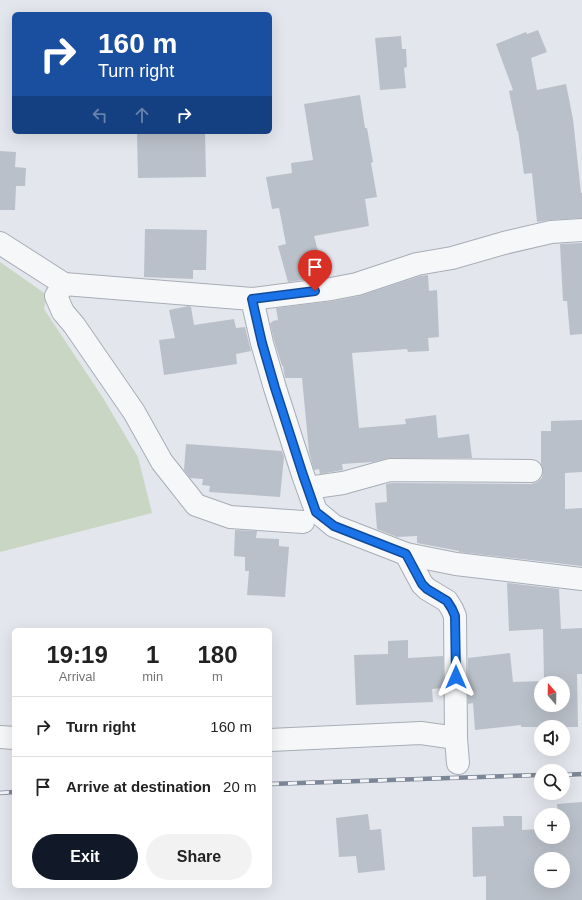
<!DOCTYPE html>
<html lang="en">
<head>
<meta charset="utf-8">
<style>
  :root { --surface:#fff; --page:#f2f2f2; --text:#222; --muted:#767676; --line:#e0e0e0; --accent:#111827 }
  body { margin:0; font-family:Arial,sans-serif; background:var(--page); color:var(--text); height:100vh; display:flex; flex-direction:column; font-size:15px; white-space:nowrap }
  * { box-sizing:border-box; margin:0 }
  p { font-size:13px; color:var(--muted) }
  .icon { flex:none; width:22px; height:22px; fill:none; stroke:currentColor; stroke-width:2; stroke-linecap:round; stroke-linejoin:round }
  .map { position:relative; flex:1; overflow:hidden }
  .sheet { position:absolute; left:12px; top:628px; width:260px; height:260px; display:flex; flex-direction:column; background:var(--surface); border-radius:6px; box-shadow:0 4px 16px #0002 }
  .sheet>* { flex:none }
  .banner { position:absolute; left:12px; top:12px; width:260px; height:122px; border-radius:6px; box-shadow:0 4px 16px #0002; background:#1a4fa0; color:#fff; overflow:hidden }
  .needle { width:26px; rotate:340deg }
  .controls { position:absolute; left:534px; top:676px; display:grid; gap:8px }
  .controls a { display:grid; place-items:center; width:36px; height:36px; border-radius:50%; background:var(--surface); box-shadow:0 4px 16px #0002; font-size:20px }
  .pin { position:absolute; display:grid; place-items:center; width:34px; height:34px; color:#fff; margin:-41px -17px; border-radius:50% 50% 50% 0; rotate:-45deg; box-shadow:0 0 4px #0007 }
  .pin .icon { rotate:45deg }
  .me { position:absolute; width:44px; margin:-22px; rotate:0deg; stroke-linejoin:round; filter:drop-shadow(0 0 3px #0008) }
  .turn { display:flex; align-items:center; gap:14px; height:84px; padding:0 20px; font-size:18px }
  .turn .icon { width:52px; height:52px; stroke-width:2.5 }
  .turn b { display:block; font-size:28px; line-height:34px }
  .lanes { display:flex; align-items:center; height:38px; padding:0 20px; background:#0003; justify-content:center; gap:20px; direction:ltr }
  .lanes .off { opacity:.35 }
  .eta { display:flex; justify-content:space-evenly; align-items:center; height:68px; text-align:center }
  .eta b { font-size:24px; font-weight:600; line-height:28px }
  .cta { display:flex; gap:8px; margin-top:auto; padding:8px 20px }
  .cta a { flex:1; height:46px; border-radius:24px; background:var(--accent); color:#fff; font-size:16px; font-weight:600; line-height:46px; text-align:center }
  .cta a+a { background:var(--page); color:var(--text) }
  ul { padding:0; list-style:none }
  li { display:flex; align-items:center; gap:12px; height:60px; padding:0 20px; border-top:1px solid var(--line) }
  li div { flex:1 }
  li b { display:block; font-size:15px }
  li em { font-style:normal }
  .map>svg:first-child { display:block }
  .green { fill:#c9d6c4 }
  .building { fill:#bac0c9; fill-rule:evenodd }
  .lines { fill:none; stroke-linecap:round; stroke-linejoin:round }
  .minor-casing { stroke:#a8adb6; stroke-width:24 }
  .minor { stroke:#f6f7f9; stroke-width:22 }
  .rail-casing { stroke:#7c8696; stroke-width:4.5 }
  .rail { stroke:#f3f5f9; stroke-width:3; stroke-dasharray:9; stroke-linecap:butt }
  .route-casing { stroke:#114b97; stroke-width:10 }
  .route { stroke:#1a73e8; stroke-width:7 }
</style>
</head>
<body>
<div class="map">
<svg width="582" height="900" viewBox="0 0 582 900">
  <rect width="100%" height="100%" fill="#e3e6ec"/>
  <!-- green -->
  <polygon class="green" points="0,262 47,295 44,309 103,398 138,457 152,513 0,552"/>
  <!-- building -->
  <g class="building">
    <polygon points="538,30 547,52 531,58 537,90 566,84 573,119 581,193 582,193 582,218 550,220 537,222 532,173 524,174 518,131 517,131 509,91 513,90 496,44 526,32 527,34"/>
    <polygon points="401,36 402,49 406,49 407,67 404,68 406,88 380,90 375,38"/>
    <polygon points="360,95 365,128 367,128 373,162 371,163 377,197 365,199 369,226 314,236 325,277 288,282 278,246 286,244 279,208 272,209 266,177 292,173 291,163 313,160 304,104"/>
    <polygon points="137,132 205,132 206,177 138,178"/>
    <polygon points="0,151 16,152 15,167 26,168 25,186 16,186 15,210 0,210"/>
    <polygon points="145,229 207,230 206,270 193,270 193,279 144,277"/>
    <polygon points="582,243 582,334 570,335 567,301 563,301 560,244"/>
    <polygon points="428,275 429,291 437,290 439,337 428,338 429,351 408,352 407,349 352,353 359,428 406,424 405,419 436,415 438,438 469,434 472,458 390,458 373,462 342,464 343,470 320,474 319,469 314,470 309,452 302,378 285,378 283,366 282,366 274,340 270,323 273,322 272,321 278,320 276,308 333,301 359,296 420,276"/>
    <polygon points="189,306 191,307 194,325 234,319 236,328 245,327 251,351 236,354 237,364 164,375 159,340 175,338 169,310"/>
    <polygon points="582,420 582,472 565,473 565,509 582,508 582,566 459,552 459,551 417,543 417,536 397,537 377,529 375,503 387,502 386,484 392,483 531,484 537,482 542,478 543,471 541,464 541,431 551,431 551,421"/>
    <polygon points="186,444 282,451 284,457 280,497 209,492 210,486 202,485 203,479 190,478 184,470"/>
    <polygon points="235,530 257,531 256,538 279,539 279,546 289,547 285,597 247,595 249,571 245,571 245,557 234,556"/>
    <path d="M507,583l52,6 2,40 21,-1v46h-5l1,53h-57v-2l-46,5 -2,-27 -5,1v-46l42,-5 3,29 31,-1 -1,-52 -34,2zM541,683h22v22h-22z"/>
    <polygon points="408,640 408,658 443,656 443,688 432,689 433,702 356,705 354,655 388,654 388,641"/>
    <path d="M582,802v98h-96v-24l-13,1 -1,-50 32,-1 -1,-10h19v14l19,-1v8h22v-22h-5l-1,-11zM541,859h22v22h-22z"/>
    <polygon points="368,814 370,830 381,829 385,870 358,873 356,856 339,857 336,818"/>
  </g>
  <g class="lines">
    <defs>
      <g id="minor">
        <polyline points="0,243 64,284 252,299 331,289 357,284 417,264 452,258 504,243 551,232 582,230"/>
        <polyline points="64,284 56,296 63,312 74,325 134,412 162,462 196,505 230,517 303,522"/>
        <polyline points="252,299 262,343 275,388 303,475 316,511 334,526 406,554 456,564 582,579"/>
        <polyline points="308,488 343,483 390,470 531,471"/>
        <polyline points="406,554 422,584 427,589 447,601 452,609 455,616 456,738 458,763"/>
        <polyline points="0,737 14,738"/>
        <polyline points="270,740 421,733 456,738"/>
      </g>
    </defs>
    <!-- minor casing -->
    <use href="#minor" class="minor-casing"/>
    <!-- minor -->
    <use href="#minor" class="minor"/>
    <defs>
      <g id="rail">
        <polyline points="563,775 582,774"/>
        <polyline points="270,784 541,775"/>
        <polyline points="0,793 14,792"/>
      </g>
    </defs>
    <!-- rail casing -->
    <use href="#rail" class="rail-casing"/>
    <!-- rail -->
    <use href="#rail" class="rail"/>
  </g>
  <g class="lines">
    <defs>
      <polyline id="route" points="315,291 252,299 262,343 275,388 303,475 316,512 334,526 406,554 422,584 427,589 447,601 452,609 455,616 456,677"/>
    </defs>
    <!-- route casing -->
    <use href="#route" class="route-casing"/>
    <!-- route -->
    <use href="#route" class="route"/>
  </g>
</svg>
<div class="controls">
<a><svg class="needle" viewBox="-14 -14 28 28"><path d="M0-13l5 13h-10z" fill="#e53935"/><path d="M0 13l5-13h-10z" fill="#767676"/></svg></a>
<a><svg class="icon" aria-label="sound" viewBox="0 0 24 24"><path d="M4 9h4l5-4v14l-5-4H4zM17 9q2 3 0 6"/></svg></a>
<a><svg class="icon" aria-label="search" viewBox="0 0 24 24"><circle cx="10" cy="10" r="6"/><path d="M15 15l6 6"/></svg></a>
<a>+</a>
<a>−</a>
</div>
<div class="pin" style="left:315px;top:291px;background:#d93025"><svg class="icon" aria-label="arrive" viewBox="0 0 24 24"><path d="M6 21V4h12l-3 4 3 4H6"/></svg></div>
<svg class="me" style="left:456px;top:677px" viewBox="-20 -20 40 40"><path d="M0-17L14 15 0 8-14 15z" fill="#1a73e8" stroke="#fff" stroke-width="4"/></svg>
<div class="banner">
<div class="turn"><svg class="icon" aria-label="right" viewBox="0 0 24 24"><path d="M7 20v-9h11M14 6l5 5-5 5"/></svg><div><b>160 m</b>Turn right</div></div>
<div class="lanes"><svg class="icon off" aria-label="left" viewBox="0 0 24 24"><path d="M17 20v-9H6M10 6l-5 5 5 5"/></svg><svg class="icon off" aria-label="ahead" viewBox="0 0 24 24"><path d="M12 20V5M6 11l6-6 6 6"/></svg><svg class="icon" aria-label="right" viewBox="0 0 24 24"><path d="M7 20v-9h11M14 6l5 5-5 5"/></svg></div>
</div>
<section class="sheet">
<div class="eta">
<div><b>19:19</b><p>Arrival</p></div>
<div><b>1</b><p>min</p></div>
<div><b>180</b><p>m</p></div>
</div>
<ul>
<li><svg class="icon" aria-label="right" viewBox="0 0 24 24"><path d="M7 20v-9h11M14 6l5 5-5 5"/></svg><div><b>Turn right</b></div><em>160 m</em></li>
<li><svg class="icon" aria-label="arrive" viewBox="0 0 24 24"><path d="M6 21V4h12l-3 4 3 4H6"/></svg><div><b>Arrive at destination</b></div><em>20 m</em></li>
</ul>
<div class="cta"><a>Exit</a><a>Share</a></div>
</section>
</div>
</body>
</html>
